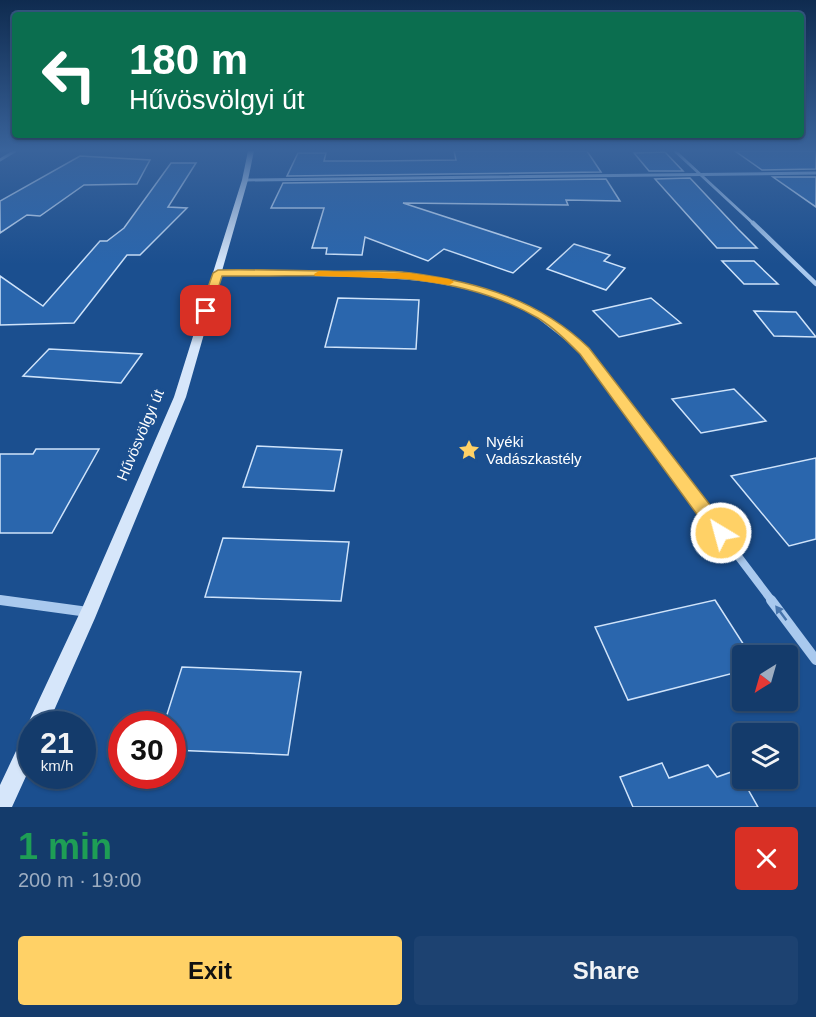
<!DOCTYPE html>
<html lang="en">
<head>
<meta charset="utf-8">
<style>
  :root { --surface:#143b6b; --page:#1d4271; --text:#f1f3f6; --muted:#9dadc1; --line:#33557e; --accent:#ffd166 }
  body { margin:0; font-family:Helvetica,sans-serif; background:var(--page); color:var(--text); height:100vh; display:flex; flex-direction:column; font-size:22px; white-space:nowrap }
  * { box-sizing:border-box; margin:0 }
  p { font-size:20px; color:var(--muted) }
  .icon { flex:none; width:33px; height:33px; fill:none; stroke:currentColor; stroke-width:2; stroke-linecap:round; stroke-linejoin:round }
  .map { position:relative; height:807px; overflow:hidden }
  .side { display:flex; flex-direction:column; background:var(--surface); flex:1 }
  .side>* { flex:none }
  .guide { position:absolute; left:12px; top:12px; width:792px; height:126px; border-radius:6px; box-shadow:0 2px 4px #0004,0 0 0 2px var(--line); background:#0b6e4f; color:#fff; overflow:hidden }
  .needle { width:39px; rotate:217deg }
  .controls { position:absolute; left:732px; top:645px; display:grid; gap:12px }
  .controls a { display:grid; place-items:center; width:66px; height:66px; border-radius:6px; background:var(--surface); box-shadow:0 2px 4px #0004,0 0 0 2px var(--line); font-size:30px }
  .speed { position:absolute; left:18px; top:711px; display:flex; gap:12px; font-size:30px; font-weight:700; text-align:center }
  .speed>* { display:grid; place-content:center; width:78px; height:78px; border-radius:50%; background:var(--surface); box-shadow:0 2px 4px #0004,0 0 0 2px var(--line); line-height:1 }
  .speed small { font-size:15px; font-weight:400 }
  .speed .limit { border:9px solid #d22; background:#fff; color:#111 }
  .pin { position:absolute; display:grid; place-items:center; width:51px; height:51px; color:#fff; margin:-26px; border-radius:12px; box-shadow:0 3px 9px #0006 }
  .me { position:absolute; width:66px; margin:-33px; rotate:323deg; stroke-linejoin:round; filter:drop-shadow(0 0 4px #0008) }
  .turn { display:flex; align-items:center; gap:21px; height:126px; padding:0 18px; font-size:27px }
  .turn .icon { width:78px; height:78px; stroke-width:2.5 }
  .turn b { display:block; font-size:42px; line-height:51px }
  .round { display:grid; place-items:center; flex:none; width:63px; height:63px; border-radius:6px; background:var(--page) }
  .head { display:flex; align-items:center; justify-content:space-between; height:102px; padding:0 18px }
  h1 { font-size:36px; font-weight:700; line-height:45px; color:#1e9e55 }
  .action { display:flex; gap:12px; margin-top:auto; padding:12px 18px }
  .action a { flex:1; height:69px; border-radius:6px; background:var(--accent); color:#111; font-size:24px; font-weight:700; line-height:69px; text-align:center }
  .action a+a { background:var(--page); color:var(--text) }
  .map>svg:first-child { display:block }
  .building { fill:#2a66ad; stroke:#cfe3fa; stroke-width:1.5 }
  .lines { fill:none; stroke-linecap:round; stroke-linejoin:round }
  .minor-far4 { stroke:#a9c9ee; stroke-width:3 }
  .minor-far3 { stroke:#a9c9ee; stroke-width:4.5 }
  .minor-far2 { stroke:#a9c9ee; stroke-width:6 }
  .minor-far1 { stroke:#a9c9ee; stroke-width:8 }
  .minor { stroke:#a9c9ee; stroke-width:10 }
  .secondary { fill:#d6e6fa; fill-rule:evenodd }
  .oneway { fill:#4674ac }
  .route { fill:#ffd166; stroke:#a68842; stroke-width:1.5 }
  .slow { fill:#f59e0b }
  .labels { text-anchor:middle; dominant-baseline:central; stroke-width:6; stroke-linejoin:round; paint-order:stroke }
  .street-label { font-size:15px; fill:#fff; stroke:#1b4f8f }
  .poi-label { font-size:15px; fill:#fff; stroke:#1b4f8f; text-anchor:start }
</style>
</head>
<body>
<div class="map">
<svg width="816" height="807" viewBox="0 0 816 807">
  <rect width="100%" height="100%" fill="#1b4f8f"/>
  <!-- building -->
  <g class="building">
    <polygon points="454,151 587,151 601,172 287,176 298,153 326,153 324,161 377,161 456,160"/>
    <polygon points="735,151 816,151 816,169 762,170"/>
    <polygon points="665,152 683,171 649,171 634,153"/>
    <polygon points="80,156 150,160 137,184 84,185 40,216 27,215 0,233 0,201"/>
    <polygon points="171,163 196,163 168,207 187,208 140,255 127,255 74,323 0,325 0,276 43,306 100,241 107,241 124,228"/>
    <polygon points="773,177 816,177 816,207"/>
    <polygon points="690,178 738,229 757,248 717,248 655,179"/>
    <polygon points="606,179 620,201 566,200 568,205 403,203 541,248 513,273 444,249 428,261 365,237 362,255 326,254 327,248 312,248 324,208 271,208 283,183"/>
    <polygon points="574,244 610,255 604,261 625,268 606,290 547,269"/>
    <polygon points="722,261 754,261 778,284 744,284"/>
    <polygon points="338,298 419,300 416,349 325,347"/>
    <polygon points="651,298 681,323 619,337 593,311"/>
    <polygon points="754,311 796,312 816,337 774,336"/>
    <polygon points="49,349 142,354 121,383 23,376"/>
    <polygon points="734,389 766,421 701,433 672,399"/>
    <polygon points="257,446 342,450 334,491 243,487"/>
    <polygon points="36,449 99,449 52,533 0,533 0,454 33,454"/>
    <polygon points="816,458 816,539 789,546 731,476"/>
    <polygon points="223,538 349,542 341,601 205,597"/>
    <polygon points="715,600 751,656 742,656 742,671 628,700 595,627"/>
    <polygon points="182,667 301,672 288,755 172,750 172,724 164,724"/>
    <polygon points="662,763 669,778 708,765 717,777 737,770 758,807 633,807 620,777"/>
  </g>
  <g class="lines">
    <!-- minor-far4 -->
    <g class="minor-far4">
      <polyline points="675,151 755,225"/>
      <polyline points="0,160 15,151"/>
      <polyline points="245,180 816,173"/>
    </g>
    <!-- minor-far3 -->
    <g class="minor-far3">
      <polyline points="753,223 816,284"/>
      <path d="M218,273c34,-1 67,1 101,1 77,1 157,2 225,45"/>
    </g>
    <!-- minor-far2 -->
    <polyline class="minor-far2" points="542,318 584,351 652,442"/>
    <!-- minor-far1 -->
    <g class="minor-far1">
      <polyline points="651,441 772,601"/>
      <polyline points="0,600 10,601"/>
    </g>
    <!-- minor -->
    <g class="minor">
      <polyline points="0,600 88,612"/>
      <polyline points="771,600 816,660"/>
    </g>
    <!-- secondary -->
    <polygon class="secondary" points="248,151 254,151 248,180 186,397 95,618 48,724 32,724 32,763 12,807 0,807 0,785 25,732 30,730 28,724 31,717 83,606 174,397 242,180"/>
  </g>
  <!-- one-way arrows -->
  <defs><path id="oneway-solid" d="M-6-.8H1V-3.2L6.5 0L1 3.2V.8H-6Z" transform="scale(1.5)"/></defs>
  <use class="oneway" href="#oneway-solid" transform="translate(781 613) rotate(-127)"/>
  <!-- sky -->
  <linearGradient id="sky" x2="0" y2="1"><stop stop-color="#0f2b4f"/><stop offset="0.57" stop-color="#39639b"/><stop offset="1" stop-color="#39639b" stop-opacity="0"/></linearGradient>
  <rect width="816" height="264" fill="url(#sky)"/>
  <!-- route -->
  <path class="route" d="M218,270c37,-1 73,1 110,1 27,1 56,-2 83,2 67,9 128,27 178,75l138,179 2,6 -2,6 -6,2 -6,-2 -135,-185c-13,-13 -26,-26 -42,-36 -90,-53 -202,-41 -302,-42h-14l-11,35 -1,3h-8l-2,-3 13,-38z"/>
  <!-- slow -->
  <polygon class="slow" points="319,271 409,273 449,279 454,282 449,285 409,279 315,276 314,274"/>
  <!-- icons -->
  <defs>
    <symbol id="sight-bare" viewBox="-9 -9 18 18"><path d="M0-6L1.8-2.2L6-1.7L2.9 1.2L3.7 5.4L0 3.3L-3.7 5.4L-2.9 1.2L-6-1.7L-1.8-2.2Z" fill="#ffd166" stroke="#1b4f8f" stroke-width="2.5" paint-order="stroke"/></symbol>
  </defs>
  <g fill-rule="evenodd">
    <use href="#sight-bare" x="454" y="435" width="30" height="30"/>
  </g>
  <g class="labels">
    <!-- street labels -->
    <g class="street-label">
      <text transform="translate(140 435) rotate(-67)">Hűvösvölgyi út</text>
    </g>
    <!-- poi labels -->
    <g class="poi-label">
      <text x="486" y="441">Nyéki<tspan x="486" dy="17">Vadászkastély</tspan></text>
    </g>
  </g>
</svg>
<div class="controls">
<a><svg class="needle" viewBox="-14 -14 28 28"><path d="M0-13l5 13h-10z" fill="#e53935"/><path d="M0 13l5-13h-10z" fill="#9dadc1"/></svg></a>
<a><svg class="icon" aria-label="layers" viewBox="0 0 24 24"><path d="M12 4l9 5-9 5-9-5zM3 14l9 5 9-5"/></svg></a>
</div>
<div class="speed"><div>21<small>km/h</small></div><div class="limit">30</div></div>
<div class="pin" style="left:206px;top:311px;background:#d93025"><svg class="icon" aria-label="arrive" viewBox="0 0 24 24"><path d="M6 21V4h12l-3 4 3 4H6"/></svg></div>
<svg class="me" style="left:721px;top:533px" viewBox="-20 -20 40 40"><circle r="17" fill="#ffd166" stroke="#fff" stroke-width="3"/><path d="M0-11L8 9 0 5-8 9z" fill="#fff"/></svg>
<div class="guide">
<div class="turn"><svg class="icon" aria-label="left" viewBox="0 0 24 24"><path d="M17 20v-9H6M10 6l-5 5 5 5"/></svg><div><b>180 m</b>Hűvösvölgyi út</div></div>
</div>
</div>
<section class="side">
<div class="head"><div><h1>1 min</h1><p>200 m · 19:00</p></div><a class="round" style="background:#d93025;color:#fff"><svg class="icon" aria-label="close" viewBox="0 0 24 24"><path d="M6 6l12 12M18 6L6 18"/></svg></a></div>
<div class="action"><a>Exit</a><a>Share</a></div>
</section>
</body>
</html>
